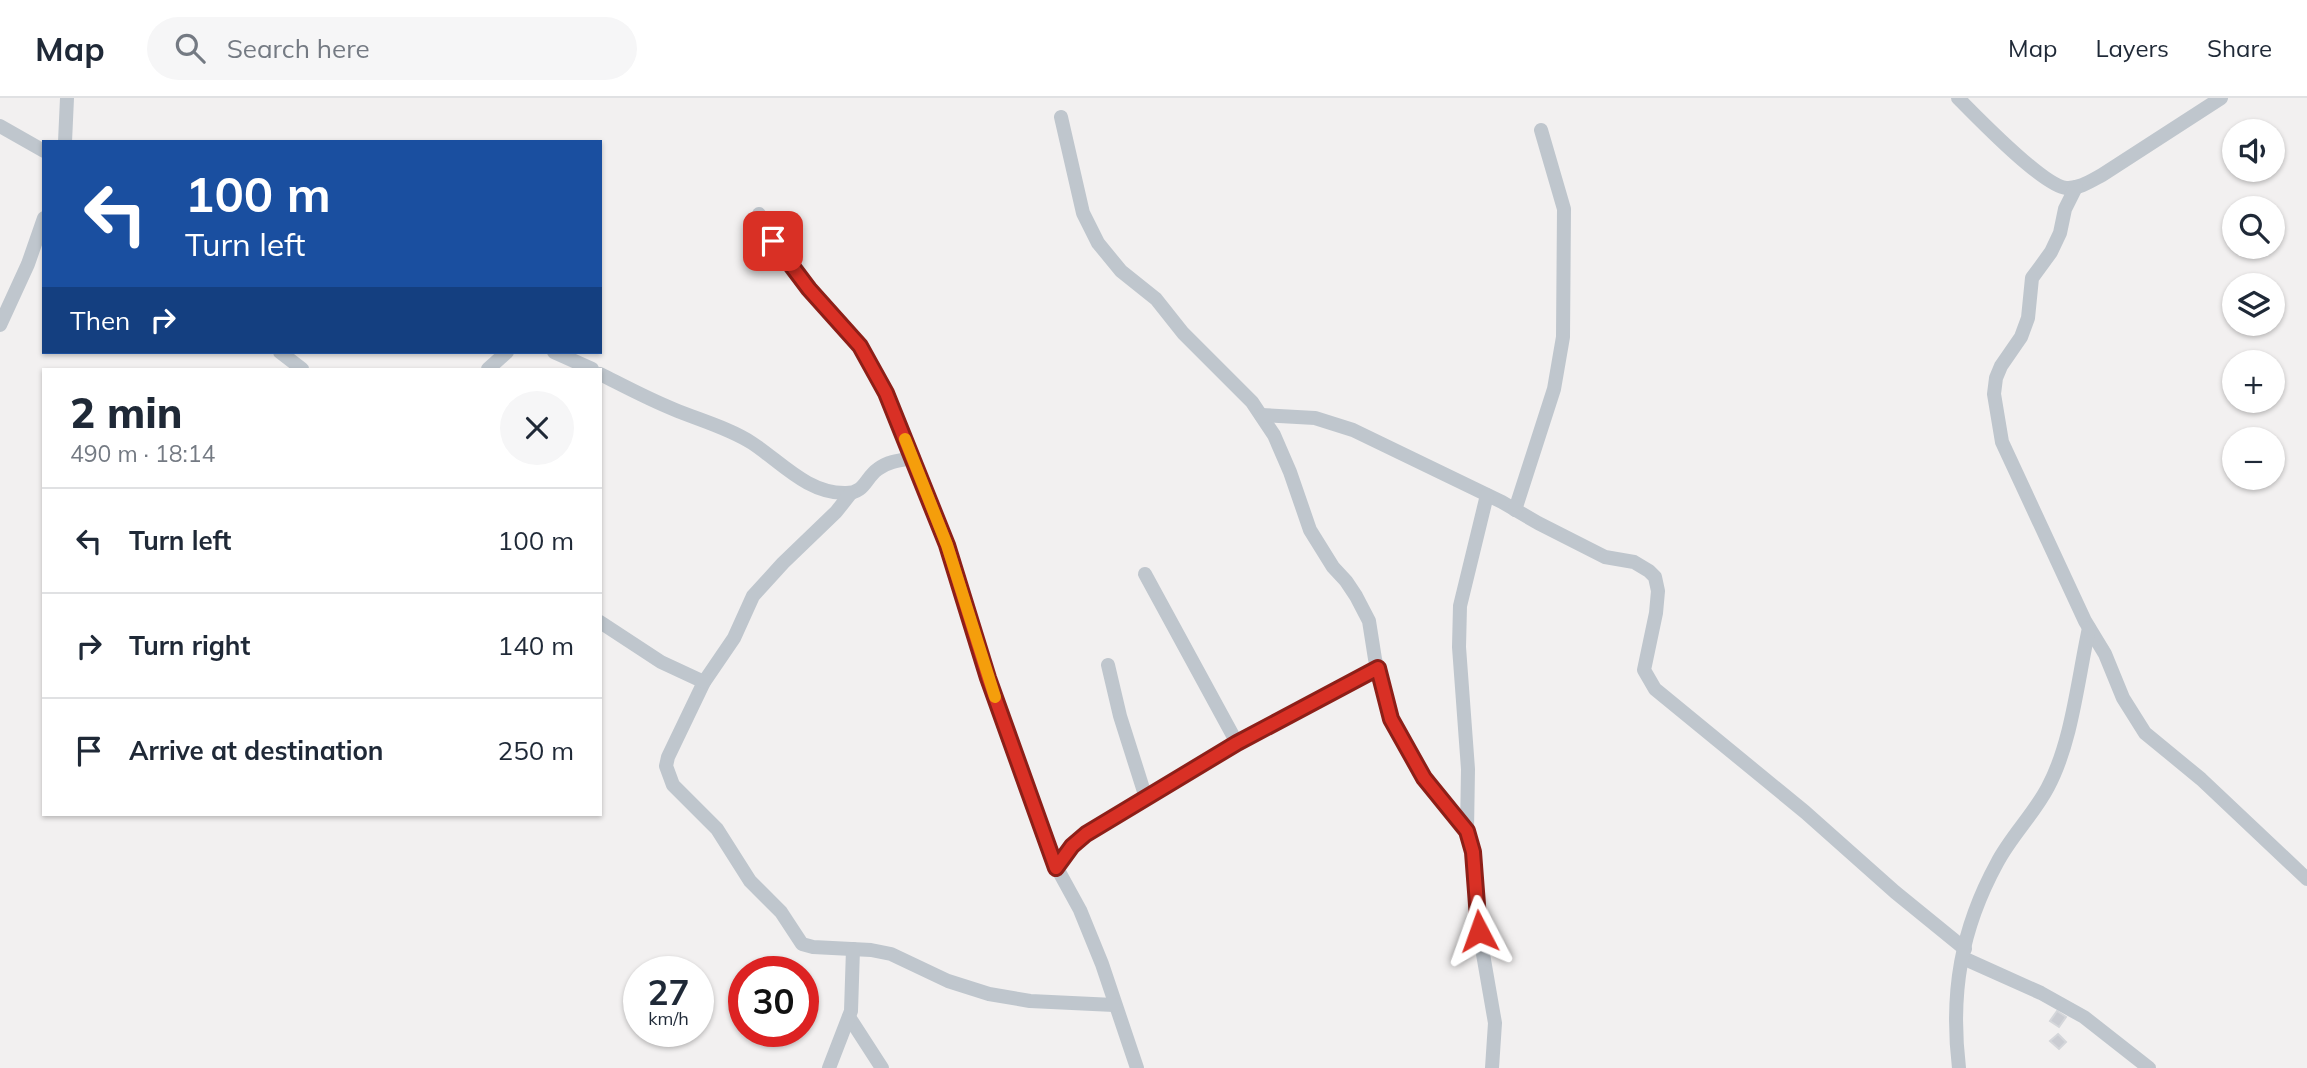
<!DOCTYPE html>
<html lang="en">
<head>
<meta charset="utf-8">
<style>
  :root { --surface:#fff; --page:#f6f6f7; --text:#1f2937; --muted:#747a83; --line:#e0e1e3 }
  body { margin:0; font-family:Mulish,sans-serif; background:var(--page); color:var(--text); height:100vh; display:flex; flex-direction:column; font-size:26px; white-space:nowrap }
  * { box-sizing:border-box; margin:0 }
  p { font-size:23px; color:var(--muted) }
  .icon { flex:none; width:38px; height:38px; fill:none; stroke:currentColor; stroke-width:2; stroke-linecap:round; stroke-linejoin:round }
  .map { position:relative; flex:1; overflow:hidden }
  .details { position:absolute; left:42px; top:270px; width:560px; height:448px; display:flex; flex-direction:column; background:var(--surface); border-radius:0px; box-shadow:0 2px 5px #0004 }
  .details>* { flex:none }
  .guide { position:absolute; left:42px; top:42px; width:560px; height:214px; border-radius:0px; box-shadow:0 2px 5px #0004; background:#1a4fa0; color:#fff; overflow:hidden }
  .buttons { position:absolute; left:2222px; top:21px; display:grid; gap:14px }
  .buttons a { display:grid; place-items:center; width:63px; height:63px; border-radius:50%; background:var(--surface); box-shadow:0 2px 5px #0004; font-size:35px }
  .speed { position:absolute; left:623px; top:858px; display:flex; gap:14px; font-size:35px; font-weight:700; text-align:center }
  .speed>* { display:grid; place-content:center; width:91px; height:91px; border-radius:50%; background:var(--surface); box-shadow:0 2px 5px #0004; line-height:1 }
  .speed small { font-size:18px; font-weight:400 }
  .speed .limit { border:10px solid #d22; background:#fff; color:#111 }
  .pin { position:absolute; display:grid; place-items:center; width:60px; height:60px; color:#fff; margin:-30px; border-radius:14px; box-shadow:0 4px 10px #0006 }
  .me { position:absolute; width:77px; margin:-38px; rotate:356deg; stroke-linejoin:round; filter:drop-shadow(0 0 5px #0008) }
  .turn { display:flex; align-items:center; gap:24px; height:147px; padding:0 28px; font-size:32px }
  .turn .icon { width:91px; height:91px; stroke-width:2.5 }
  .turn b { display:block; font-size:49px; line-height:60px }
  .then { display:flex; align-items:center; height:66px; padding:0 28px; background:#0003; gap:14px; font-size:26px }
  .round { display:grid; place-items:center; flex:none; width:74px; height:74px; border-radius:37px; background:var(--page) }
  .head { display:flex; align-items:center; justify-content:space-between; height:119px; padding:0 28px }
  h1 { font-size:42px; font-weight:800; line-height:52px }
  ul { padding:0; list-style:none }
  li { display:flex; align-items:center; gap:21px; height:105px; padding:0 28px; border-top:2px solid var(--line) }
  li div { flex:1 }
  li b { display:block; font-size:26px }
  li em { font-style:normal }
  header { display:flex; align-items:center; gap:42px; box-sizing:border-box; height:98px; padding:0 35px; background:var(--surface); border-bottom:2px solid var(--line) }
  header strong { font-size:33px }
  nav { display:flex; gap:38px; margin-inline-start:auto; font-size:24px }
  .search { width:490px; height:63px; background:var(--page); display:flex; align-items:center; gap:18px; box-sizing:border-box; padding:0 24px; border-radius:38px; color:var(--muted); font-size:26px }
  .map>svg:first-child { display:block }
  .building { fill:#caccd2; stroke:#d4d6da; stroke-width:2 }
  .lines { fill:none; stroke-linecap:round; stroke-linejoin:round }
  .minor { stroke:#bfc6cd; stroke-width:14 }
  .route-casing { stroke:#8d1f18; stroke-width:18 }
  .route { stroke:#d93025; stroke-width:12 }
  .slow { stroke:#f59e0b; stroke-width:12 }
</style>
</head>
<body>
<header>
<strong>Map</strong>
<div class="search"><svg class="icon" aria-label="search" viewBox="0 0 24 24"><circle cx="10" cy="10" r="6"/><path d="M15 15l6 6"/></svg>Search here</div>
<nav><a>Map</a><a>Layers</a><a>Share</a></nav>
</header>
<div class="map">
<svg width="2307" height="970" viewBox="0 0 2307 970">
  <rect width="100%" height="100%" fill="#f2f0f0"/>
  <!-- building -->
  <g class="building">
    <polygon points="2057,913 2066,919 2059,929 2050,923"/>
    <polygon points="2058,936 2066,944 2059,951 2050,943"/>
  </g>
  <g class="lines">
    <!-- minor -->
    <g class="minor">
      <path d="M1958,0c19,19 84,87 108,90 13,1 25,-7 36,-13l119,-77"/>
      <polyline points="1061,19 1083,115 1098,145 1121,173 1156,201 1183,235 1252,304 1274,337 1290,374 1310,432 1333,469 1346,483 1356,498 1369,523 1375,561 1391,621 1424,680 1467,733 1473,754 1479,833 1495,925 1492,970"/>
      <polyline points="0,28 44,53"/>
      <polyline points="65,44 67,0"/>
      <polyline points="2076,89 2065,111 2060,135 2051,154 2032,180 2028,220 2021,239 2001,268 1996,280 1994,296 2002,344 2085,523 2105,556 2123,600 2145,635 2201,681 2307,781"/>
      <polyline points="759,116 773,143 793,171 860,248 886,295 947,447 988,580 1017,658 1031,704 1057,770 1080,812 1102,866 1137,970"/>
      <polyline points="0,227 28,166 44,120"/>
      <polyline points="280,254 302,271"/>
      <polyline points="554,254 592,271"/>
      <polyline points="488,271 507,254"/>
      <path d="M600,276c24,12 48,25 73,35 26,11 56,19 79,34 29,19 56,51 94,50 19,0 19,-15 32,-24 10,-8 24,-9 36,-11"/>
      <polyline points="1261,317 1315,320 1353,332 1502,404 1538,425 1605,459 1634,464 1649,473 1655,479 1658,493 1656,515 1644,572 1655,591 1805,714 1895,794 1965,851"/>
      <polyline points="851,395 836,414 783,465 753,498 734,540 704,584 668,659 666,668 673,687 717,731 750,783 781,814 802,846 813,849 871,852 891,856 948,883 989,896 1030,903 1114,907"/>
      <polyline points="1515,412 1554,291 1563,239 1564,111 1541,32"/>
      <polyline points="1145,476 1237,645"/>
      <polyline points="600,524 661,564 704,584"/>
      <polyline points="1108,567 1120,618 1146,700"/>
      <polyline points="1467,733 1468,671 1459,549 1460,508 1487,397"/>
      <polyline points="1057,770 1072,748 1086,736 1237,645 1378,570"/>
      <polyline points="1963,860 2041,895 2084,919 2149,970"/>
      <polyline points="849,919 882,970"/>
      <polyline points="829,970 851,913 853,851"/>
      <path d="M1959,970c-9,-75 2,-139 38,-205 14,-27 37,-49 51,-76 24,-45 30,-109 41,-159"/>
    </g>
  </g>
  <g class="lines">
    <defs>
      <polyline id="route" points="773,143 809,191 860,248 886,295 947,447 988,580 1056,770 1072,748 1086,736 1237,645 1378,570 1391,621 1424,680 1467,733 1473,754 1479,833"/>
    </defs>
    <!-- route casing -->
    <use href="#route" class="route-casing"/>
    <!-- route -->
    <use href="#route" class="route"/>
    <!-- slow -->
    <polyline class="slow" points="905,341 947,447 995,599"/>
  </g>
</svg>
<div class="buttons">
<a><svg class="icon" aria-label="sound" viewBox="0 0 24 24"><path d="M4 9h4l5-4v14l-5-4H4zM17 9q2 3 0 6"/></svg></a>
<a><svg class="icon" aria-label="search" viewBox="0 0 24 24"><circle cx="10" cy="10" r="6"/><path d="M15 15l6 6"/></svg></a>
<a><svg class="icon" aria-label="layers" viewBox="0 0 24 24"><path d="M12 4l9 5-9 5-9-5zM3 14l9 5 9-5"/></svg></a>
<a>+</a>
<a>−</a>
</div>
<div class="speed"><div>27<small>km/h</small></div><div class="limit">30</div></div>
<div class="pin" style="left:773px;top:143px;background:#d93025"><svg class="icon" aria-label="arrive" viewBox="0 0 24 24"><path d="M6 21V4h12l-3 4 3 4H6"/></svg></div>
<svg class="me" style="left:1479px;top:833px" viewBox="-20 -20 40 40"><path d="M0-17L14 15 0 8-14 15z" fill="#d93025" stroke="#fff" stroke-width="4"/></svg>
<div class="guide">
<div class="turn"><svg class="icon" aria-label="left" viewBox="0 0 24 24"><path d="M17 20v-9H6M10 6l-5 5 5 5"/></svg><div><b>100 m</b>Turn left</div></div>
<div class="then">Then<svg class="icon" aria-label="right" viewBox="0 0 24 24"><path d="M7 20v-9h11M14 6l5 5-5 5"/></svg></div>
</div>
<section class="details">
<div class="head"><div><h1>2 min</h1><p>490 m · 18:14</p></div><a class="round"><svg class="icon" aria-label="close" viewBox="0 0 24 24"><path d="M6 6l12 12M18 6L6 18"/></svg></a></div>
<ul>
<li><svg class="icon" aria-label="left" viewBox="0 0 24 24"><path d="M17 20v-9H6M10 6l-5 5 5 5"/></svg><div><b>Turn left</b></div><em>100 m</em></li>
<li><svg class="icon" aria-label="right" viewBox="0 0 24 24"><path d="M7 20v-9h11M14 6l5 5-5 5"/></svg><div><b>Turn right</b></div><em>140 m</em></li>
<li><svg class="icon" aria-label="arrive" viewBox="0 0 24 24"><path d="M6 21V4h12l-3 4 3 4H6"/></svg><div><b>Arrive at destination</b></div><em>250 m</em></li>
</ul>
</section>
</div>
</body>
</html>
